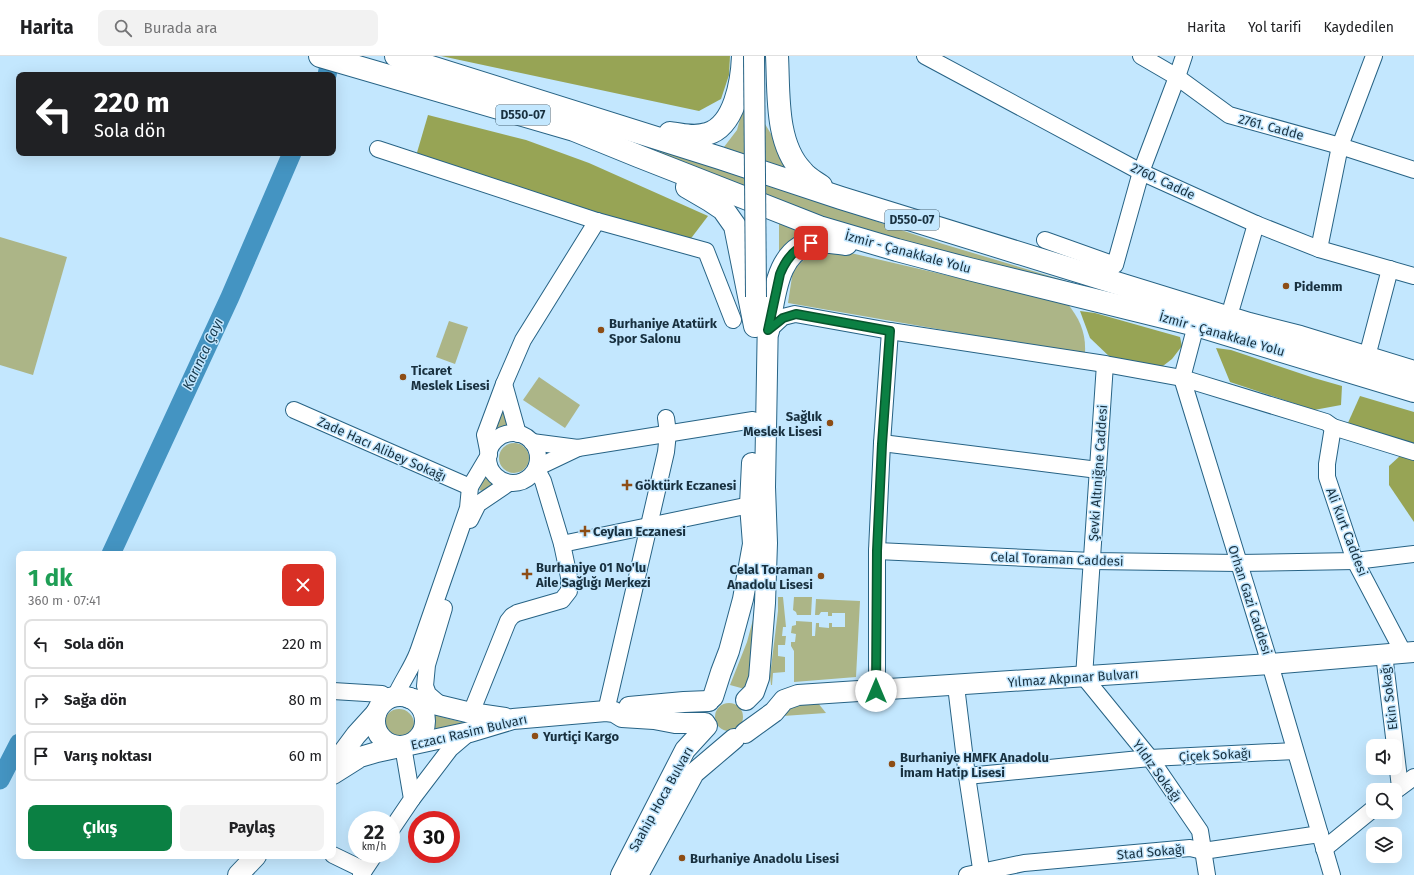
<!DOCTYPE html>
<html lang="tr">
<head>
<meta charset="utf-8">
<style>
  :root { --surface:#fff; --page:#f2f2f2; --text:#202124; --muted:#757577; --line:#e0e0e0; --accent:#0b8043 }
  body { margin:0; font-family:"Fira Sans",sans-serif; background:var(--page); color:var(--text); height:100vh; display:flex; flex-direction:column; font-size:15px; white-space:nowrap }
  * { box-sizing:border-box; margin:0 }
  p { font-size:13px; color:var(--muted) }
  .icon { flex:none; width:22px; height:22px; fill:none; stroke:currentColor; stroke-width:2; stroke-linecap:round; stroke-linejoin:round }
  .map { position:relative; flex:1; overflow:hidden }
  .drawer { position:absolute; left:16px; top:495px; width:320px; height:308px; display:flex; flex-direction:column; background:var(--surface); border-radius:8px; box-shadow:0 4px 16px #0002 }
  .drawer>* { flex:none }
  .top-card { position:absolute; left:16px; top:16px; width:320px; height:84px; border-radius:8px; box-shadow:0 4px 16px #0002; background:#202124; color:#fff; overflow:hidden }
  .fabs { position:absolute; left:1366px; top:683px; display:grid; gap:8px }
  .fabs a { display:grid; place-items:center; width:36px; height:36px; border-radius:8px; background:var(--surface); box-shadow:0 4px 16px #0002; font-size:20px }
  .speed { position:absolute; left:348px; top:755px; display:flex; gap:8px; font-size:20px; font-weight:700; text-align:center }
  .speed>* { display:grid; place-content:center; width:52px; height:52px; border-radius:50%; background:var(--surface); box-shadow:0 4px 16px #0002; line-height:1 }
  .speed small { font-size:10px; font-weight:400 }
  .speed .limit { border:6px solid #d22; background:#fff; color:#111 }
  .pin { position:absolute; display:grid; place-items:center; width:34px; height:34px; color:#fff; margin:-17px; border-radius:8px; box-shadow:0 2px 6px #0006 }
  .me { position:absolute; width:44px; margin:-22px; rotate:0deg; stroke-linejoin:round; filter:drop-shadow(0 0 3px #0008) }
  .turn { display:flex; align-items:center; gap:14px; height:84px; padding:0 12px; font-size:18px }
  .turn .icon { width:52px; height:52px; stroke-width:2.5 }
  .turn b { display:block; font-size:28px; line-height:34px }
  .round { display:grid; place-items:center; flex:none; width:42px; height:42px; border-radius:8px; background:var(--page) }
  .headline { display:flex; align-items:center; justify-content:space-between; height:68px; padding:0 12px }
  h1 { font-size:24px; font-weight:700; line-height:30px; color:#1e9e55 }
  .action { display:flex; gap:8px; margin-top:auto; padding:8px 12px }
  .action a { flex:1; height:46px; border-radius:8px; background:var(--accent); color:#fff; font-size:16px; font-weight:700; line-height:46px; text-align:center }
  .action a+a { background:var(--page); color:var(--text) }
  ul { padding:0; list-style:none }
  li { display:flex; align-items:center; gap:12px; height:50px; margin:0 8px 6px; padding:0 4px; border:2px solid var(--line); border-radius:8px }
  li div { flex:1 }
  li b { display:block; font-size:15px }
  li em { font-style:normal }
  header { display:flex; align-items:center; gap:24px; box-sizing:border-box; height:56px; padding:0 20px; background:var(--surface); border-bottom:1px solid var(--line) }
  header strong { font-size:19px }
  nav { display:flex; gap:22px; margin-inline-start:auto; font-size:14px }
  .search { width:280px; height:36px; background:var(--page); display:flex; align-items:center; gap:10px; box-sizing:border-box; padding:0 14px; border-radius:8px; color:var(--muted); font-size:15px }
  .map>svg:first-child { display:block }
  .green { fill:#acb587 }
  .forest { fill:#97a455 }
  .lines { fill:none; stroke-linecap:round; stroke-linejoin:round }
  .river { stroke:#4494c2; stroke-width:19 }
  .minor-casing { stroke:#276385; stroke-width:18 }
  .major-casing { stroke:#276385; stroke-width:22 }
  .highway-casing { stroke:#276385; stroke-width:24 }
  .minor { stroke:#fff; stroke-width:16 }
  .major { stroke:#fff; stroke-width:20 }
  .highway { stroke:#fff; stroke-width:22 }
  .major-bridge-casing { stroke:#276385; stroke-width:22; stroke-linecap:butt }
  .major-bridge { stroke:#fff; stroke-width:20 }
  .route-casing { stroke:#07532c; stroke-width:10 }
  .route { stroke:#0b8043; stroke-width:7 }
  .poi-dot { fill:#8d4d15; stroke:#c3e7fe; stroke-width:1.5 }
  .labels { text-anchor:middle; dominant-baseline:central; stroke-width:3; stroke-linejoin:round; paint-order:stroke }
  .shield { fill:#c3e7fe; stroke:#4b6778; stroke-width:1 }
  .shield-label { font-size:12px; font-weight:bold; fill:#18303f }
  .street-label { font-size:13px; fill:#18303f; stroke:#c3e7fe }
  .poi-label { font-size:13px; font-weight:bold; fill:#18303f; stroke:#c3e7fe; text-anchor:start }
  .water-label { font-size:14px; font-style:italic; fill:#183b4f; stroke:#c3e7fe }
</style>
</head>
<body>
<header>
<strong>Harita</strong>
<div class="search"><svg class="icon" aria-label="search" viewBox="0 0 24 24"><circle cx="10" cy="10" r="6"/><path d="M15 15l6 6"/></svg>Burada ara</div>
<nav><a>Harita</a><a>Yol tarifi</a><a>Kaydedilen</a></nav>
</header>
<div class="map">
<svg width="1414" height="819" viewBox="0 0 1414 819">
  <rect width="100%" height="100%" fill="#c3e7fe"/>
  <!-- green -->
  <g class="green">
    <polygon points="426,15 774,127 892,171 943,188 1073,227 1077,230 941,196 770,147"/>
    <polygon points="747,38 794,116 724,91 737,74"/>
    <polygon points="779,164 822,178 779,201"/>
    <polygon points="0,181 67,201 33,319 0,309"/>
    <path d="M829,192l238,55c13,16 19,30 18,50l-4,1 -293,-51 5,-33 15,-14z"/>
    <polygon points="449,265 468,271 455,308 436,301"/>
    <polygon points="539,321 580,349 565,372 523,344"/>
    <polygon points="501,351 510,373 493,380 495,362"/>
    <circle cx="514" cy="402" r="15"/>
    <polygon points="489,413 493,421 498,424 483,435 479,434"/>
    <polygon points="778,541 783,541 786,571 783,571 782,580 786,580 785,589 778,589 778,600 785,601 785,616 773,617 772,629 771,629 770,620 778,555"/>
    <polygon points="794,541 812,541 811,559 797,559 796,556 793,554"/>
    <polygon points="816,543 860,545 856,621 794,626 794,595 791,590 791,586 795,586 796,578 791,577 792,570 796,569 796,565 812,566 812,580 815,580 816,567 819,567 819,571 829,572 829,567 832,567 832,571 845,571 845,557 832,557 832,560 828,560 828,556 821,556 819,559 815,559"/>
    <polygon points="758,545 752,635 730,629 747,586"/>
    <circle cx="729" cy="661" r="14"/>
    <polygon points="818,647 826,657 783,660 791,649"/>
    <circle cx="399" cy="668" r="15"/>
    <polygon points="431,658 472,669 431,678 433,665"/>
  </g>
  <!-- forest -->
  <g class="forest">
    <polygon points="441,0 730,0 729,19 721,43 699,55"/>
    <polygon points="428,59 526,84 589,107 708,160 689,185 416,100"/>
    <polygon points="1080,255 1095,257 1180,281 1182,290 1172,303 1159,313 1112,303 1090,282"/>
    <polygon points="1216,292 1231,294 1314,322 1342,330 1341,349 1314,354 1230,326"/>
    <polygon points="1360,340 1414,356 1414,388 1347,369"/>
    <polygon points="1401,399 1414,403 1414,466 1389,429 1389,410"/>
  </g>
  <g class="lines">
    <!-- river -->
    <g class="river">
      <polyline points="327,19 331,0"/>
      <polyline points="111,498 230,241 292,97"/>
      <polyline points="0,724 19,687"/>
    </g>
    <defs>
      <g id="minor">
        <polyline points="925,0 1141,116 1256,168 1319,193 1414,220"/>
        <polyline points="1141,0 1177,21 1229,59 1340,90 1414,114"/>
        <polyline points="378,93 597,165 706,195 733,264"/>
        <polyline points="1045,184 1115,209 1141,116 1177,21 1184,0"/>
        <polyline points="1319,193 1340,90 1374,0"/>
        <polyline points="1232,250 1256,168"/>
        <polyline points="1196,269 1182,322 1270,608 1332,819"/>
        <polyline points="768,275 783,261 795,258 890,275 1105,308 1182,322 1326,366 1333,371 1414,396"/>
        <polyline points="1369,293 1390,213"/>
        <polyline points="1105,308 1084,621 1150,702 1200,775 1207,819"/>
        <polyline points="504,328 518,378"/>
        <polyline points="294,354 470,431"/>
        <polyline points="1333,371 1327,408 1327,421 1355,505 1403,596"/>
        <circle cx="513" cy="402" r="25"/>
        <polyline points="532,386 578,392 753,364"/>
        <polyline points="882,387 1098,414"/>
        <polyline points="470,464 478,448 509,427"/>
        <polyline points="562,488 750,449"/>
        <polyline points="877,495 1092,505 1238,507 1355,505 1414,498"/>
        <polyline points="1384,598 1400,731"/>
        <polyline points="956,630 967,720 982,819"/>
        <polyline points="333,635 382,638 389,643"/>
        <polyline points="877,635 877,495 882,387 890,275"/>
        <path d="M395,641c7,-16 17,-29 23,-45l50,-144 2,-21 19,-32 -4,-20 19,-51 19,-44 74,-119"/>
        <polyline points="443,651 428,638 425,630 427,609 444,552"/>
        <polyline points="606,655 666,396 668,377 666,362"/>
        <polyline points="471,657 508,565 512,560 517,557 562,544 569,535 569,521 562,488 543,425 536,412 578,392"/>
        <polyline points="967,720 1150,702 1295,695"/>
        <polyline points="1395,735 1414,721"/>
        <polyline points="412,743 450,693 470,676"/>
        <polyline points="391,774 412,743 403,690"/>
        <polyline points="1324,793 1373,753"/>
        <polyline points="333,799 364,814"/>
        <polyline points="361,819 375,798"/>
        <polyline points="967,819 1024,807 1190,792 1203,795 1320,778"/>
      </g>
      <g id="major">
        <circle cx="400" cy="665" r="25"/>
        <polyline points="713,641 721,616 729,595 743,543 753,488 750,449 752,407"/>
        <polyline points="409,642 471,657 505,662"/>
        <polyline points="746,644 754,636 759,622 765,547 767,487 765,431 768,259"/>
        <polyline points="629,651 684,646 709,645"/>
        <polyline points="745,677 774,656 784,644 798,639 1270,608 1414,596"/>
        <polyline points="333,710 356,679 376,657"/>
        <polyline points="333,718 360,701 377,696 470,676 513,663 606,655 614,656 622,661 654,663 675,667 705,667"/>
        <polyline points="238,819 256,800"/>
        <polyline points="621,819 685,694 707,670"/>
        <polyline points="638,819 694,717 734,683"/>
      </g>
      <g id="highway">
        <polyline points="320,0 574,74 638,100 819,171 897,194 969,213 1196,269 1414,335"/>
        <polyline points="396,0 720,102 841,142 1249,268 1300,281 1414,316"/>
        <path d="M777,0c2,36 -2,87 25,115 5,7 12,10 19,15"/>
        <path d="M670,77c12,2 25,5 37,1 28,-8 35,-53 36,-78"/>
        <polyline points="687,131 711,145 723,153 735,170 755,270"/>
        <path d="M768,275c6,-32 8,-86 50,-89 9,-1 19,1 28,2"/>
      </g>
    </defs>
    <!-- minor casing -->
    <use href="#minor" class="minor-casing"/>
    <!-- major casing -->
    <use href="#major" class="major-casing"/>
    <!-- highway casing -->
    <use href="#highway" class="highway-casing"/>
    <!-- minor -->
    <use href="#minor" class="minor"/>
    <!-- major -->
    <use href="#major" class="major"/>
    <!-- highway -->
    <use href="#highway" class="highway"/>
    <defs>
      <polyline id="major-bridge" points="754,0 756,241"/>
    </defs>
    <!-- major-bridge casing -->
    <use href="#major-bridge" class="major-bridge-casing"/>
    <!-- major-bridge -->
    <use href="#major-bridge" class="major-bridge"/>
  </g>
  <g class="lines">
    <defs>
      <path id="route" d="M811,187c-16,4 -25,16 -31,31l-12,56 15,-12 13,-4 94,17 -8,113 -5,107 -1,140"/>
    </defs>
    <!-- route casing -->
    <use href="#route" class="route-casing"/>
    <!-- route -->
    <use href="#route" class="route"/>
  </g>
  <!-- markers -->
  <g class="poi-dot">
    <circle cx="1286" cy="230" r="4"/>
    <circle cx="601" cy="274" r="4"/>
    <circle cx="403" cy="321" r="4"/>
    <circle cx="830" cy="367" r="4"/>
    <path d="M625 423h4v4h4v4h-4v4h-4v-4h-4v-4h4z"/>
    <path d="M583 469h4v4h4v4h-4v4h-4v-4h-4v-4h4z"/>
    <path d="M525 512h4v4h4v4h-4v4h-4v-4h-4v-4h4z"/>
    <circle cx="821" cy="520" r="4"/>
    <circle cx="535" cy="680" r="4"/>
    <circle cx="892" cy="708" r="4"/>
    <circle cx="682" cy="802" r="4"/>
  </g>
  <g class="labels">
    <!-- shield labels -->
    <g class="shield">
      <rect x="496" y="49" width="54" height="20" rx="3"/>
      <rect x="885" y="154" width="54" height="20" rx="3"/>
    </g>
    <g class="shield-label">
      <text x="523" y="59">D550-07</text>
      <text x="912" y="164">D550-07</text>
    </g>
    <!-- street labels -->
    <g class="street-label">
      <text transform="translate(1271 71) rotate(15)">2761. Cadde</text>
      <text transform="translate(1163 125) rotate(25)">2760. Cadde</text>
      <text transform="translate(908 196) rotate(15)">İzmir - Çanakkale Yolu</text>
      <text transform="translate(1222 278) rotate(16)">İzmir - Çanakkale Yolu</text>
      <text transform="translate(382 393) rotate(24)">Zade Hacı Alibey Sokağı</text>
      <text transform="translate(1098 417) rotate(-86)">Şevki Altıniğne Caddesi</text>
      <text transform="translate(1347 476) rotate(69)">Ali Kurt Caddesi</text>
      <text transform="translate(1057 503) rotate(2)">Celal Toraman Caddesi</text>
      <text transform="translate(1250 544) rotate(72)">Orhan Gazi Caddesi</text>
      <text transform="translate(1073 622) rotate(-4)">Yılmaz Akpınar Bulvarı</text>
      <text transform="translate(1389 641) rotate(-97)">Ekin Sokağı</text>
      <text transform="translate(469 676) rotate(-13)">Eczacı Rasim Bulvarı</text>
      <text transform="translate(1215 699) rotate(-3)">Çiçek Sokağı</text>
      <text transform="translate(1157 715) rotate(54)">Yıldız Sokağı</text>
      <text transform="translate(661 743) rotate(-61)">Saahip Hoca Bulvarı</text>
      <text transform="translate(1151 796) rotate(-5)">Stad Sokağı</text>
    </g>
    <!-- poi labels -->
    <g class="poi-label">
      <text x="1294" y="230">Pidemm</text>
      <text x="609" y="267">Burhaniye Atatürk<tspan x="609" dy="15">Spor Salonu</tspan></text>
      <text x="411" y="314">Ticaret<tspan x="411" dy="15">Meslek Lisesi</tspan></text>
      <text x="822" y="360" text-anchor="end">Sağlık<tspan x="822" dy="15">Meslek Lisesi</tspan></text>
      <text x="635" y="429">Göktürk Eczanesi</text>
      <text x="593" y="475">Ceylan Eczanesi</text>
      <text x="536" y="511">Burhaniye 01 No'lu<tspan x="536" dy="15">Aile Sağlığı Merkezi</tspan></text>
      <text x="813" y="513" text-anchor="end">Celal Toraman<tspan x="813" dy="15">Anadolu Lisesi</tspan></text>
      <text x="543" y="680">Yurtiçi Kargo</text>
      <text x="900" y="701">Burhaniye HMFK Anadolu<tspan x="900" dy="15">İmam Hatip Lisesi</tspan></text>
      <text x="690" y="802">Burhaniye Anadolu Lisesi</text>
    </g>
    <!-- water labels -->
    <g class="water-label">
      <text transform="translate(203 298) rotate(-65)">Karınca Çayı</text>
    </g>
  </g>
</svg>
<div class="fabs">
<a><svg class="icon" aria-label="sound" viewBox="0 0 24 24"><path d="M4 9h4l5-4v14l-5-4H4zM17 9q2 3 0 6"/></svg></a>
<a><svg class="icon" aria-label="search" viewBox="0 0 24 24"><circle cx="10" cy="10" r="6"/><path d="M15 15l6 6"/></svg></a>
<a><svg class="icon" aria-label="layers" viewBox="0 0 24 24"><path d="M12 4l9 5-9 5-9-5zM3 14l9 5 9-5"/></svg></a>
</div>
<div class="speed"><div>22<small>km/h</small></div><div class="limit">30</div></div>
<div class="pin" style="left:811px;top:187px;background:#d93025"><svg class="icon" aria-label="arrive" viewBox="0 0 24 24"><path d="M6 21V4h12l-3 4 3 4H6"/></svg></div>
<svg class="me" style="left:876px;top:635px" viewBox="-20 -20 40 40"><circle r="19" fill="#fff"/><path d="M0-13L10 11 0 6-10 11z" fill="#0b8043"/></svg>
<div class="top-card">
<div class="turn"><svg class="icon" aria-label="left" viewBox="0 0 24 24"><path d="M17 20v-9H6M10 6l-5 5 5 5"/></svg><div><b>220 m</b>Sola dön</div></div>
</div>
<section class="drawer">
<div class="headline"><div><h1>1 dk</h1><p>360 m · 07:41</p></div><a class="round" style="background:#d93025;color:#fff"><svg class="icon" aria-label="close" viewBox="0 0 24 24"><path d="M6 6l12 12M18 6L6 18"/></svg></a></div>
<ul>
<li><svg class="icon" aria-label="left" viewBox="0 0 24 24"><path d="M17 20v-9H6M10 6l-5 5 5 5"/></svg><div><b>Sola dön</b></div><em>220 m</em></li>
<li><svg class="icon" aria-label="right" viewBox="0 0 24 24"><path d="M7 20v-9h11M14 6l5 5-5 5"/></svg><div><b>Sağa dön</b></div><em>80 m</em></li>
<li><svg class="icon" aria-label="arrive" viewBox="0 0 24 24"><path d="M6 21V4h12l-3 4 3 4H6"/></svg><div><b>Varış noktası</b></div><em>60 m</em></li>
</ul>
<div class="action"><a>Çıkış</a><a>Paylaş</a></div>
</section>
</div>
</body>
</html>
